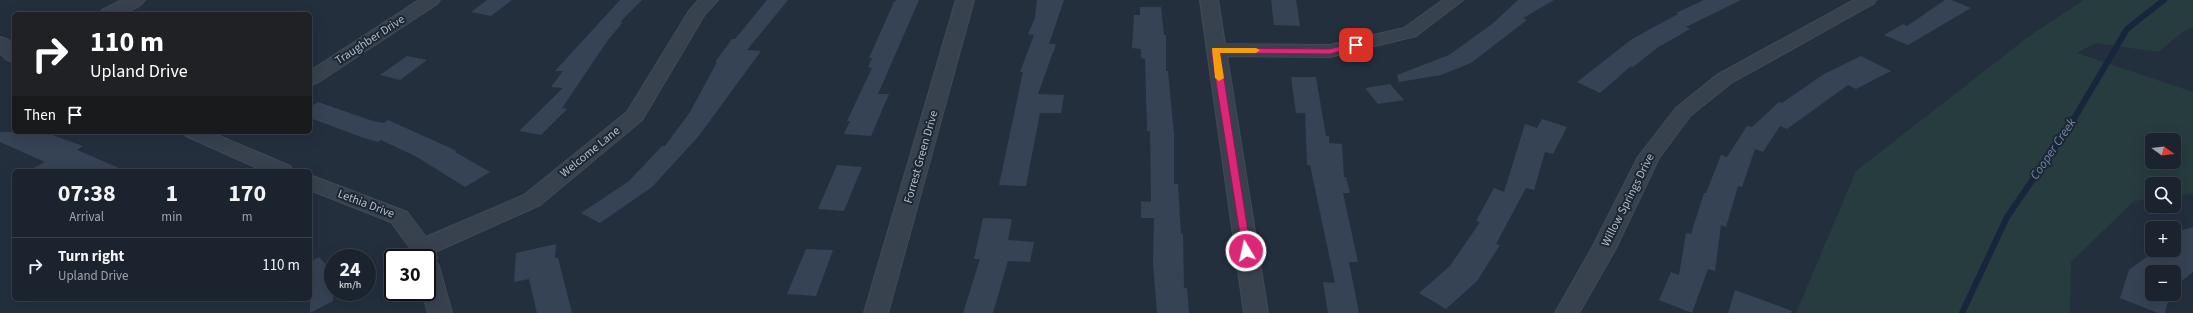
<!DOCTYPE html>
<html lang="en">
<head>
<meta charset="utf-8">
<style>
  :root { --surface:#1b232e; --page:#282f3a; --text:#f1f3f6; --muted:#a0a4aa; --line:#39404a }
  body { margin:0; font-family:"Source Sans 3",sans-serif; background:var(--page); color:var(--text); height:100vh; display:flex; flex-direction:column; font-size:15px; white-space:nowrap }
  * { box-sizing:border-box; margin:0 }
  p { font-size:13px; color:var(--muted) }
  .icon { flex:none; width:22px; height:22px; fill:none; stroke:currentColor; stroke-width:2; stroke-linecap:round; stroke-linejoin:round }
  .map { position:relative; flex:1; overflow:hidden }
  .sheet { position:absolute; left:12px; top:169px; width:300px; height:132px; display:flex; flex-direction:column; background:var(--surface); border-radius:6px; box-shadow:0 4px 16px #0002,0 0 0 1px var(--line) }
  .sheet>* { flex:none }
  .guide { position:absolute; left:12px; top:12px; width:300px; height:122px; border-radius:6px; box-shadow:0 4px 16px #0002,0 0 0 1px var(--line); background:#202124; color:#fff; overflow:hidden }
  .needle { width:26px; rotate:105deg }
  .controls { position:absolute; left:2145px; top:133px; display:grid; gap:8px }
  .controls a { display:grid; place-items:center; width:36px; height:36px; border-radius:6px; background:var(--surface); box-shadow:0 4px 16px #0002,0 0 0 1px var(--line); font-size:20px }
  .speed { position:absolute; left:324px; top:249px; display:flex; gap:8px; font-size:20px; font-weight:700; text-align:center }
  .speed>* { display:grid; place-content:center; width:52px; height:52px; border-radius:50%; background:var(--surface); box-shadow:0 4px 16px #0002,0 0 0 1px var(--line); line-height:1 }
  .speed small { font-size:10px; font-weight:400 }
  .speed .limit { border:2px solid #111; border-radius:6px; background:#fff; color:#111 }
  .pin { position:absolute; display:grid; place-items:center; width:34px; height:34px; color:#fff; margin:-17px; border-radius:8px; box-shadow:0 2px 6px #0006 }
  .me { position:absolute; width:44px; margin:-22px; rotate:351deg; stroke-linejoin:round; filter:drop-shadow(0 0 3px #0008) }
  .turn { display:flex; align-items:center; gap:14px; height:84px; padding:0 12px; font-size:18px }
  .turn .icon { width:52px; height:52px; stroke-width:2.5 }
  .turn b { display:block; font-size:28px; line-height:34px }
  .then { display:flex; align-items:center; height:38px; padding:0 12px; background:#0003; gap:8px; font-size:15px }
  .eta { display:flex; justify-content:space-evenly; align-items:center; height:68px; text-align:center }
  .eta b { font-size:24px; font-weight:700; line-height:28px }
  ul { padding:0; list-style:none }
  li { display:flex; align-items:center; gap:12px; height:56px; padding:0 12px; border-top:1px solid var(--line) }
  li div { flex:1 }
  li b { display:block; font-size:15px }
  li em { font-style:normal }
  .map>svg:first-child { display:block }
  .green { fill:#263c3f; fill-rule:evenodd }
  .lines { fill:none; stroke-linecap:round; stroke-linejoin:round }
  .stream { stroke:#17263c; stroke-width:6 }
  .building { fill:#364354 }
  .minor-casing { stroke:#414a57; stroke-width:2 }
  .minor { fill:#38414e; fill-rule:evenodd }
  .route { fill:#db2777; stroke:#8e194d }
  .slow { fill:#f59e0b }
  .labels { text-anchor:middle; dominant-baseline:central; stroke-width:4; stroke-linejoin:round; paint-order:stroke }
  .street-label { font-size:12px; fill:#b4bcc9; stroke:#1d2633 }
  .water-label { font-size:13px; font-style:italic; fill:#6d86a8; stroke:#1d2633 }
</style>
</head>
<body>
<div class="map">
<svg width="2193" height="313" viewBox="0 0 2193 313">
  <rect width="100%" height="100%" fill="#242f3e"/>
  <!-- green -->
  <path class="green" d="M2084,0h109v27l-9,4 -26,21 -63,-9 -18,10 116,39v102l-19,2v-12h-22v15l-18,2 -63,61 -1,51h-274l60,-142 172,-134zM2152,140h22v22h-22z"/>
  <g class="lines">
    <!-- stream -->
    <polyline class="stream" points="1962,313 2007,217 2069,127 2127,29 2164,0"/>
  </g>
  <!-- building -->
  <g class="building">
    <polygon points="487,0 512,0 491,16 471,12"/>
    <polygon points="620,0 642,0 620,22 623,22 608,40 562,108 567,109 541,135 519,131 563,88 551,87 563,71 555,71"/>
    <polygon points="767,0 788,0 747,50 761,51 698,137 652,187 600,223 581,213 629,181 662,146 665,146 690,112 717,62 715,62 732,39 735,39"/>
    <polygon points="897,0 919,0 878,94 889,94 871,136 844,134 850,121 847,121 872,68 868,67 872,58 869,58 894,2"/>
    <polygon points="1037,0 1064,0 1049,44 1056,44 1038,94 1064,95 1061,113 1040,113 1026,186 999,185 1023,72 1020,72 1034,35 1028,34 1035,18"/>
    <polygon points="1271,0 1296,0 1300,26 1274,25"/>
    <polygon points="1518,0 1554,0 1523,18 1527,20 1471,63 1441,75 1399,82 1397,75 1449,55 1492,24"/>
    <polygon points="1704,0 1741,0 1686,27 1690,29 1657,48 1633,67 1631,66 1600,93 1577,82 1632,39 1678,14 1676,13"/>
    <polygon points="1945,0 1951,0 1971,8 1908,45 1884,35 1903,24 1907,26"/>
    <polygon points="1140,7 1161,7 1164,35 1166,35 1166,71 1168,71 1174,134 1174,184 1178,184 1181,234 1183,234 1184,288 1187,288 1189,313 1157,313 1153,263 1154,218 1141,218 1141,201 1151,202 1150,131 1147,131 1145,59 1141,58 1141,49 1132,48 1134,15 1140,15"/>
    <polygon points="407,56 427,60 400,80 380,75"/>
    <polygon points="1861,56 1891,71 1856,89 1848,85 1787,129 1780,126 1763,152 1755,149 1742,187 1738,186 1726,227 1721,225 1715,271 1708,269 1692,313 1659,300 1671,272 1679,275 1686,233 1691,234 1704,193 1706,193 1721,155 1727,157 1747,126 1752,127 1779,102 1782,103 1824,74"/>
    <polygon points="1291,77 1316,77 1326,136 1329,136 1329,143 1342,144 1344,177 1346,177 1350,193 1343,193 1358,262 1349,262 1359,313 1328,313 1323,282 1335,283 1310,165 1307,165 1305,113 1296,113"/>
    <polygon points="1390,84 1404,100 1378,104 1365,88"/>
    <polygon points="318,102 373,121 384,123 388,120 457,151 455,152 490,172 465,187 417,157 381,140 378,142 364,138 310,118 310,107"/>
    <polygon points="1542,119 1567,127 1553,154 1545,152 1534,190 1526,188 1496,244 1500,245 1477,281 1446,309 1419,293 1450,266 1480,222 1476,221 1494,188 1504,192 1525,124 1537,128"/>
    <polygon points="0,132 44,132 83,146 77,150 126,171 28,171 45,162 0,142"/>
    <polygon points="837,165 862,167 844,211 818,209"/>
    <polygon points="983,218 1012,219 1008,240 1034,242 1030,262 1008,261 993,313 963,313 980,259 974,259"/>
    <polygon points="2193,227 2193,272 2183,280 2174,276 2174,272 2152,272 2152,294 2170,294 2165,313 2158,313 2120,298 2129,270 2156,250 2174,250 2174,233"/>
    <polygon points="556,244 555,258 558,258 572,313 537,313 529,279 514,282 516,253"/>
    <polygon points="806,249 833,250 816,296 787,294"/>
    <polygon points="319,257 333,272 333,301 310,313 310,262"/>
    <polygon points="1735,290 1792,311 1791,313 1728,313"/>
  </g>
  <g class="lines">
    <defs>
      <g id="minor">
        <path d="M122,0h23c-10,14 -30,14 -46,14l3,-4z"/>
        <polygon points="419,0 440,0 437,4 317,83 310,85 310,71"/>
        <polygon points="699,0 718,0 705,14 642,120 540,205 435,252 437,258 435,260 439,266 452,313 428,313 422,292 427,292 427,258 413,258 411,249 391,222 310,190 310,175 407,212 426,237 524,195 627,112 689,11"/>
        <polygon points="956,0 974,0 888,313 864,313"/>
        <polygon points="1200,0 1218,0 1225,44 1330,45 1404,28 1443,0 1463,0 1416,36 1330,57 1227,56 1268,313 1244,313"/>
        <polygon points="1854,0 1876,0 1873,4 1731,83 1690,116 1659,158 1616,248 1579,313 1555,313 1592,248 1638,157 1676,108 1717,75"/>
        <polygon points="0,37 7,39 14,46 14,62 7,60 0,53"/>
        <polygon points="183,132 210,132 290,166 293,171 264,171 186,136"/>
      </g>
    </defs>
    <!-- minor casing -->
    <use href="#minor" class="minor-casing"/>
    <!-- minor -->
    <use href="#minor" class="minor"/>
  </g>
  <!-- route -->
  <polygon class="route" points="1356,42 1361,45 1359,46 1330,54 1220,53 1251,251 1250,253 1243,253 1211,50 1215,48 1330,49"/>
  <!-- slow -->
  <polygon class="slow" points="1212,48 1256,48 1260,50 1256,53 1220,53 1224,78 1219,81 1215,78"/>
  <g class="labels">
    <!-- street labels -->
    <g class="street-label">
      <text transform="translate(370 40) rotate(-33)">Traughber Drive</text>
      <text transform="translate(590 152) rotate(-39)">Welcome Lane</text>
      <text transform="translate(921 157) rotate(-74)">Forrest Green Drive</text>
      <text transform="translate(1628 200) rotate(-63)">Willow Springs Drive</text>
      <text transform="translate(366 204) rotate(21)">Lethia Drive</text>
    </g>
    <!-- water labels -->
    <g class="water-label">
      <text transform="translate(2053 149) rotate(-56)">Cooper Creek</text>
    </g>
  </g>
</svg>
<div class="controls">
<a><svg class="needle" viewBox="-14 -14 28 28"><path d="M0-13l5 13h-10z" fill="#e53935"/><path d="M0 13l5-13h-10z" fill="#a0a4aa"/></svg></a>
<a><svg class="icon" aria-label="search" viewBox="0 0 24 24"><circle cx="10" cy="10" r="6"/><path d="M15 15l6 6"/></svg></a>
<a>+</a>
<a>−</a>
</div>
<div class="speed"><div>24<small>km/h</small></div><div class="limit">30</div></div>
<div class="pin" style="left:1356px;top:45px;background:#d93025"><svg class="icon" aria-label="arrive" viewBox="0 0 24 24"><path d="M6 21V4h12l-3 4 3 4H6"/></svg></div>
<svg class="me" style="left:1246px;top:251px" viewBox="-20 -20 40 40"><circle r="17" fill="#db2777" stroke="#fff" stroke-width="3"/><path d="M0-11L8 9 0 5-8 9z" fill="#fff"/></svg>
<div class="guide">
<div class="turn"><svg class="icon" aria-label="right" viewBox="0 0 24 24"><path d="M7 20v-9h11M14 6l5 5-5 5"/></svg><div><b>110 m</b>Upland Drive</div></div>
<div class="then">Then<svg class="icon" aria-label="arrive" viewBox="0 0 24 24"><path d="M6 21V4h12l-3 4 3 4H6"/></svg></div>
</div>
<section class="sheet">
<div class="eta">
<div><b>07:38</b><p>Arrival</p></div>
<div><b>1</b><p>min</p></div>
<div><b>170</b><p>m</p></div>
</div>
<ul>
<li><svg class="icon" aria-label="right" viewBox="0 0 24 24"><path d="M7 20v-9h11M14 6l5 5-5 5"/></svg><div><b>Turn right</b><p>Upland Drive</p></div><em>110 m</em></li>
</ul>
</section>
</div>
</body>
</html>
